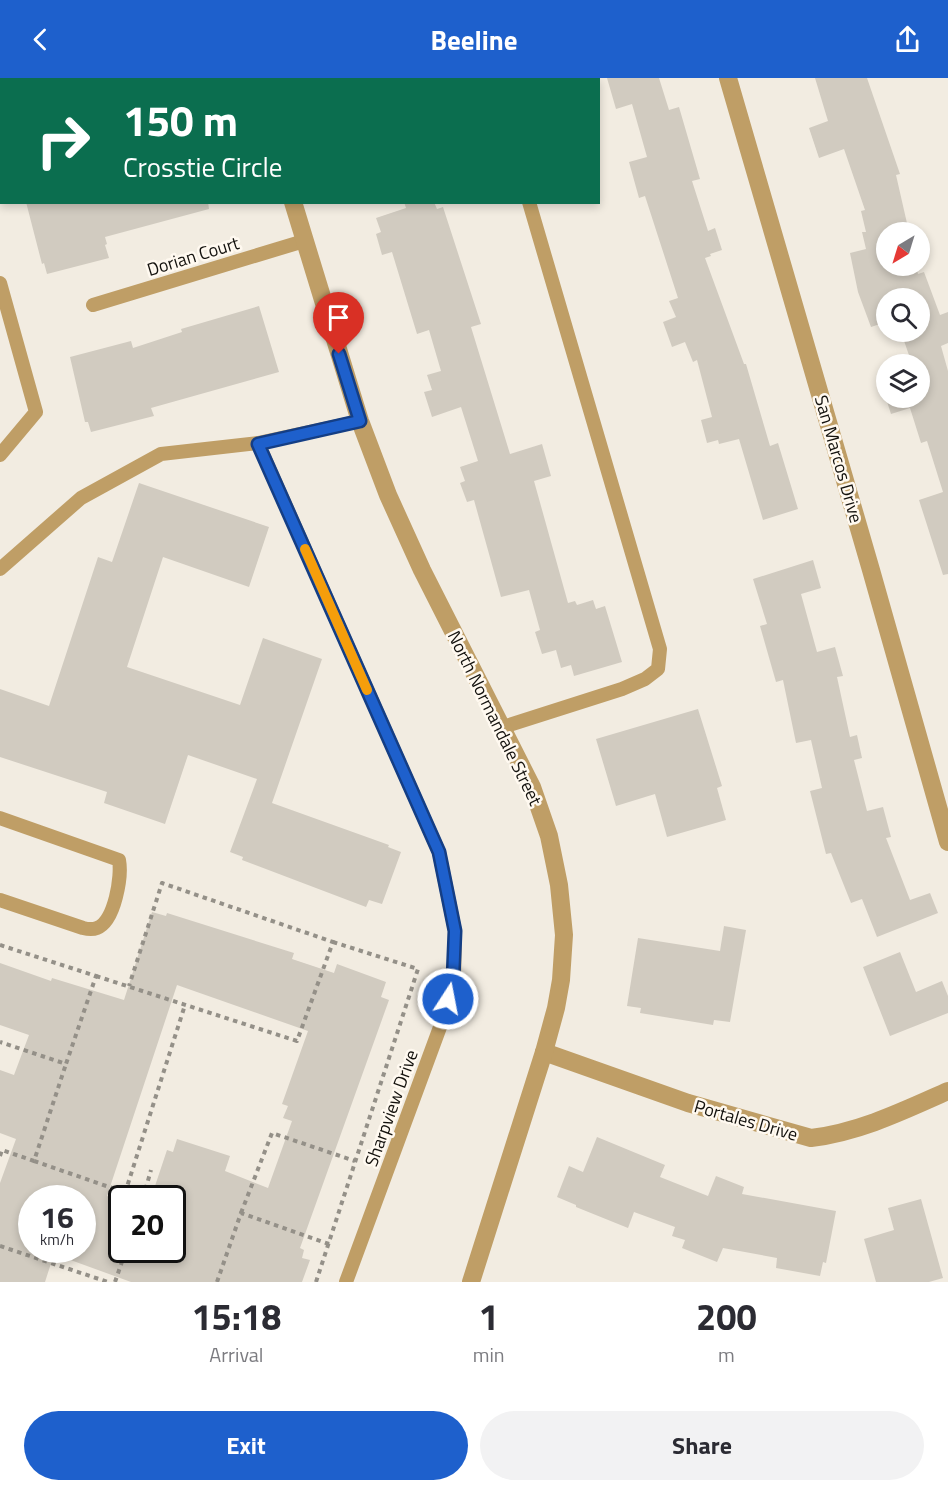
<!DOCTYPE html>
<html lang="en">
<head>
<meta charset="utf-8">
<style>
  :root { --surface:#fff; --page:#f2f2f3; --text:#2b2b33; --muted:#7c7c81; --accent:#1e60cc }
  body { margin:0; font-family:"Titillium Web",sans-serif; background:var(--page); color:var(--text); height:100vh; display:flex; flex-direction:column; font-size:22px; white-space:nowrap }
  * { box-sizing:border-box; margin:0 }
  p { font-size:20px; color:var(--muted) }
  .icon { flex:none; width:33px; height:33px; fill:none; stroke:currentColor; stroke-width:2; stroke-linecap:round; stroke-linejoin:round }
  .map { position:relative; height:1204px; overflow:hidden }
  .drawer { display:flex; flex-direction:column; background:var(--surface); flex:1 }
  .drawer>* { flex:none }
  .top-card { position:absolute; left:0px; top:0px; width:600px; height:126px; box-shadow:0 3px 9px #0003; background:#0b6e4f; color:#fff; overflow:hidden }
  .needle { width:39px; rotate:218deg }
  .fabs { position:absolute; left:876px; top:144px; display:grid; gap:12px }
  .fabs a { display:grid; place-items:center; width:54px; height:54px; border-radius:50%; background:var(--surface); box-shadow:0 3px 9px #0003; font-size:30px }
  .speed { position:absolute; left:18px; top:1107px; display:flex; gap:12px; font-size:30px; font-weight:700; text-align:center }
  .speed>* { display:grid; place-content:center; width:78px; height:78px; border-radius:50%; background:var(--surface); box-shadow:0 3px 9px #0003; line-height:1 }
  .speed small { font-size:15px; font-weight:400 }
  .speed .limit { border:3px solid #111; border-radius:9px; background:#fff; color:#111 }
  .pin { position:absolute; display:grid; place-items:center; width:51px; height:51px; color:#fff; margin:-62px -26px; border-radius:50% 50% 50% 0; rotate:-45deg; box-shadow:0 0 6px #0007 }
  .pin .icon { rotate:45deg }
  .me { position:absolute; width:66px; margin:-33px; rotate:11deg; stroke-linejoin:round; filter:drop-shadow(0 0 4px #0008) }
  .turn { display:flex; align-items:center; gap:21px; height:126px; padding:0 24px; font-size:27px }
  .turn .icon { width:78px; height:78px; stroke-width:2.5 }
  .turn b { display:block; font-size:42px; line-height:51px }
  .eta { display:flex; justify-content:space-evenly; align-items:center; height:102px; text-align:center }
  .eta b { font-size:36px; font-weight:700; line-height:42px }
  .action { display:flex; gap:12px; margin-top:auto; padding:12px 24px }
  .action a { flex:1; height:69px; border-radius:36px; background:var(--accent); color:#fff; font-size:24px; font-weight:700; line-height:69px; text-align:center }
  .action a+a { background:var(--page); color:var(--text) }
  header { display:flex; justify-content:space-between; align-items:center; height:78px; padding:0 24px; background:var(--accent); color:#fff; font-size:27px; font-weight:700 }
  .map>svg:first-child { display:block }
  .building { fill:#d1cbc0; fill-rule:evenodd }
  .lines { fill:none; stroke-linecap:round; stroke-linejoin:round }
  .path { stroke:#949088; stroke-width:4; stroke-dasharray:4.5 4.5; stroke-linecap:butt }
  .service { stroke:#bf9e66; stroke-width:14 }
  .minor { stroke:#bf9e66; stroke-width:18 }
  .tertiary { stroke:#bf9e66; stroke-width:18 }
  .route-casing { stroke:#143e85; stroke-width:15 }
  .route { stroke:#1e60cc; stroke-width:10 }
  .slow { stroke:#f59e0b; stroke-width:10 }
  .labels { text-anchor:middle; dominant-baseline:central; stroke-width:5; stroke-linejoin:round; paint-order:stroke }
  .street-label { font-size:18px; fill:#13110d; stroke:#fff9f0 }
</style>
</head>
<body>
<header><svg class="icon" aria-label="back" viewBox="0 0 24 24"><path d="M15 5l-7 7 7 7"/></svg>Beeline<svg class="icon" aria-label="share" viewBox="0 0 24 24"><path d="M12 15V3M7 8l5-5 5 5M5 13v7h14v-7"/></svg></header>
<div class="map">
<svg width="948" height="1204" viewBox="0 0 948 1204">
  <rect width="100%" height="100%" fill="#f2ece1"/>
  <!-- building -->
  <g class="building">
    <polygon points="607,0 659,0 669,32 679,29 700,101 692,103 708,153 715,150 722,172 710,176 711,178 705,180 744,286 746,286 770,368 778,365 798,431 763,442 739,361 719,366 718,362 707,365 701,342 712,339 697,282 693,284 685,264 672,269 663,244 676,239 669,223 678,220 645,118 639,120 629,84 647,79 632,26 616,31"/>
    <polygon points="815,0 867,0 900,96 896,97 909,154 886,154 886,188 916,188 918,196 924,194 940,237 948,234 948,265 941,268 948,293 948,496 943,497 919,422 943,414 927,363 921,365 910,330 891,336 882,308 886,307 886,320 920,320 920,286 912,286 901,254 920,254 920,220 886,220 886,244 871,249 858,214 850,175 866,171 862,154 866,154 861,133 865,132 844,71 819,80 809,50 828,43"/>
    <polygon points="26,124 208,124 209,131 105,159 107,166 105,167 109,180 47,196 44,185 42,186"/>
    <polygon points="404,124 434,124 437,131 443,129 481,246 471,249 510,376 542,366 551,398 534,403 568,525 575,523 577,527 593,522 596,531 605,528 622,584 574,598 571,587 561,590 556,572 542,576 535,554 540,552 529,512 501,519 474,422 467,424 460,405 465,403 460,389 478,383 461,329 432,339 424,314 432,312 427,297 441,293 429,252 417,256 392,174 382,177 376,156 381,154 376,140 406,130"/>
    <polygon points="259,228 279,294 151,330 154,338 91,354 88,344 85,344 70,279 131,263 133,270 182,254 181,251"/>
    <polygon points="139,405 269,449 249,509 163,479 127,589 240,627 263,560 322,581 272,725 389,767 388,769 401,774 382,826 369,822 366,829 242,782 243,779 230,774 257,701 188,677 165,746 104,725 107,714 0,679 0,611 49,628 98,479 112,484"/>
    <polygon points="813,482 821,510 801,516 817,574 835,569 843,598 837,599 850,659 857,657 862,680 854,682 867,733 883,729 891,759 886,760 910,822 930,815 938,835 877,859 862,821 851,825 831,775 826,776 810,713 822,710 811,662 796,665 783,602 776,604 760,548 767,546 753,501"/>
    <polygon points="698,631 722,708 717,710 726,742 667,759 655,716 616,728 596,661"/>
    <path d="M152,834l14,4 1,-3 127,40 -2,6 42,14 3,-9 49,18 -5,15 8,3 -89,248 4,2 -2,8 8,2 -8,22h-171l-77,-28 -9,28h-45v-99l16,-44 -16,-6v-63l14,5 15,-40 -29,-10v-62l51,18 1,-3 72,22zM177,907l131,46 -26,73 6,2 -5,12 9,3 -24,67 -43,-17 5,-15 -53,-17 -4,13 -6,-2 -16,48h21v52h-62l12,-33v-15l-15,-6zM32,1120h50v52h-50z"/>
    <polygon points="724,848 746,852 730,944 714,942 713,947 640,935 641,930 627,928 638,860 720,873"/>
    <polygon points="900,874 916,914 942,903 948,918 948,935 890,958 863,889"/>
    <polygon points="597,1059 665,1087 660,1099 708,1118 716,1098 744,1109 742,1116 836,1133 826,1185 823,1184 820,1198 776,1190 777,1180 723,1170 717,1184 682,1170 685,1162 672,1158 675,1149 634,1134 628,1150 576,1129 576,1127 557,1119 569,1088 583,1094"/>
    <polygon points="921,1121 943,1200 929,1204 876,1204 864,1161 894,1152 888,1130"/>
  </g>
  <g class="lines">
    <!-- path -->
    <g class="path">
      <polyline points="0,867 96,898 66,986 0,964"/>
      <polyline points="96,898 297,963 333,864 162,805 129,908"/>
      <polyline points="0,1078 2,1072 34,1083 66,986"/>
      <polyline points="34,1083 141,1120"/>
      <polyline points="125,1115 185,927"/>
      <polyline points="143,1120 151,1092"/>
      <polyline points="241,1135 272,1055 355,1083"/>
      <polyline points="0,1168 108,1204"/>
      <polyline points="115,1204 126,1172"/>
      <polyline points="217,1204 241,1135 329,1166"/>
      <polyline points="316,1204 418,891 333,864"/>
    </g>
    <!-- service -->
    <g class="service">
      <polyline points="78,0 78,2"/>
      <polyline points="492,0 492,2"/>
      <polyline points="0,205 36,334 0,377"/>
      <polyline points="93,227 304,163"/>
      <polyline points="258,365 439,774 455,853 454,901 443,941 346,1204"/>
      <polyline points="0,491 81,420 161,376 258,365 360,343"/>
      <polyline points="503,649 622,611 645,601 658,591 660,571 529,124"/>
      <path d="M0,740l119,42c3,16 -4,61 -22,68 -5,2 -10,1 -14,0l-83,-28"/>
    </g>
    <!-- minor -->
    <g class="minor">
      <polyline points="728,0 871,492 948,764"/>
      <path d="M544,974l144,51 123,35c49,-6 92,-27 137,-47"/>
    </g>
    <!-- tertiary -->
    <g class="tertiary">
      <polyline points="257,0 257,2"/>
      <polyline points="293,124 360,343 388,417 422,492 532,709 549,758 559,807 564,857 561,902 556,930 544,974 471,1204"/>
    </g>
  </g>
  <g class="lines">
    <defs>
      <polyline id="route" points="339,276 360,343 258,366 439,774 455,853 453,901 448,921"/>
    </defs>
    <!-- route casing -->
    <use href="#route" class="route-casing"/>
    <!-- route -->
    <use href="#route" class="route"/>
    <!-- slow -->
    <polyline class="slow" points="305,471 367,612"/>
  </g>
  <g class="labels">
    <!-- street labels -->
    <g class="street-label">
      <text transform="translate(193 178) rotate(-17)">Dorian Court</text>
      <text transform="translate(839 381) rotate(74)">San Marcos Drive</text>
      <text transform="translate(495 640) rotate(64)">North Normandale Street</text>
      <text transform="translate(391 1030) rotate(-70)">Sharpview Drive</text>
      <text transform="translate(746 1042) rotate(16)">Portales Drive</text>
    </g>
  </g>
</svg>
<div class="fabs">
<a><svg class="needle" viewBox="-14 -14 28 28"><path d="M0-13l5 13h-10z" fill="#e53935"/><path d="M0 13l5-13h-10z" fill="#7c7c81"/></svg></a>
<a><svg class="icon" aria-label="search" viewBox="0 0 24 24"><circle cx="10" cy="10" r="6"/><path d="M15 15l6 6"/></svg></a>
<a><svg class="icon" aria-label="layers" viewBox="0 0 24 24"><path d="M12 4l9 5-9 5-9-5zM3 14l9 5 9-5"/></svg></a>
</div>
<div class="speed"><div>16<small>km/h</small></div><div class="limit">20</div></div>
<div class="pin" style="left:339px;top:276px;background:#d93025"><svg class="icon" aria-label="arrive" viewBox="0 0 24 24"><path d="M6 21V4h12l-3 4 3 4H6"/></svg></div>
<svg class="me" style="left:448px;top:921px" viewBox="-20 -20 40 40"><circle r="17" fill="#1e60cc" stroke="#fff" stroke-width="3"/><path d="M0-11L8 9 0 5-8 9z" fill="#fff"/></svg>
<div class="top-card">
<div class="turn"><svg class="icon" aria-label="right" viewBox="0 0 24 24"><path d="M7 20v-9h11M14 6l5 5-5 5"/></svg><div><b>150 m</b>Crosstie Circle</div></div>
</div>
</div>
<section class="drawer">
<div class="eta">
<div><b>15:18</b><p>Arrival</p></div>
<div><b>1</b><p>min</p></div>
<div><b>200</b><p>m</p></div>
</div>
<div class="action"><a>Exit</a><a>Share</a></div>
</section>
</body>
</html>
